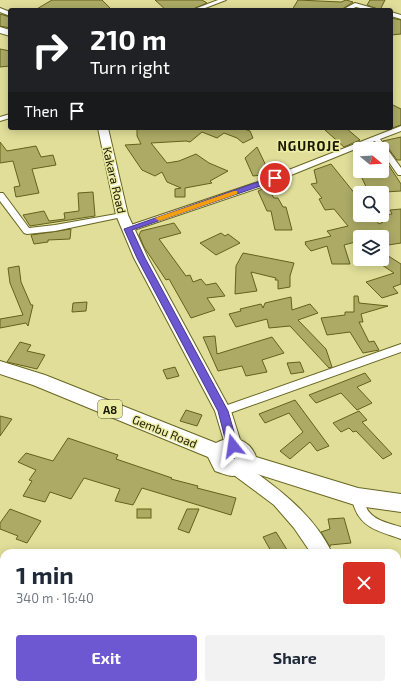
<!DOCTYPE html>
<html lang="en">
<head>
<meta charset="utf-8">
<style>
  :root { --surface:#fff; --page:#f2f2f3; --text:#1f2937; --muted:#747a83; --accent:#6e58d2 }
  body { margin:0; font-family:"Exo 2",sans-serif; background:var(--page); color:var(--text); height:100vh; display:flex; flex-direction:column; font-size:15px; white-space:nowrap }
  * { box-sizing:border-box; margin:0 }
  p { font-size:13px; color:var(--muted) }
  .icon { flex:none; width:22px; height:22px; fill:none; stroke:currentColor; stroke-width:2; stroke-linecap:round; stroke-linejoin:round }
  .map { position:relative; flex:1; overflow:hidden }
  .panel { position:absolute; left:0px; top:549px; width:401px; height:140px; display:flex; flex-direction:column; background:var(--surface); border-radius:12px 12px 0 0; box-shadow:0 2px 10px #0003 }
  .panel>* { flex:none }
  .banner { position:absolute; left:8px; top:8px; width:385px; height:122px; border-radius:4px; box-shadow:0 2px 10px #0003; background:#202124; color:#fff; overflow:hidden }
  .needle { width:26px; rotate:108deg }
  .buttons { position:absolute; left:353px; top:142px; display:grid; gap:8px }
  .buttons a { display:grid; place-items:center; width:36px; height:36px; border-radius:4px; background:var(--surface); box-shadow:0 2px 10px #0003; font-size:20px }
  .pin { position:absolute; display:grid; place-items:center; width:34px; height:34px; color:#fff; margin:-17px; border:2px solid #fff; border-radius:50%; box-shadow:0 1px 4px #0007 }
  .me { position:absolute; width:44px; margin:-22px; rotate:345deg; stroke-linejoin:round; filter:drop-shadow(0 0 3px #0008) }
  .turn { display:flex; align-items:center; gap:14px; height:84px; padding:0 16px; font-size:18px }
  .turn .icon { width:52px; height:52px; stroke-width:2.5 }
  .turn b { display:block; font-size:28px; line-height:34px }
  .then { display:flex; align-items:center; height:38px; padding:0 16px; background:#0003; gap:8px; font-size:15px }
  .round { display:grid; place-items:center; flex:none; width:42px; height:42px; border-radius:4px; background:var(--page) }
  .head { display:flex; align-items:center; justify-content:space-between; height:68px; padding:0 16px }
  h1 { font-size:24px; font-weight:700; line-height:30px }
  .cta { display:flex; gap:8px; margin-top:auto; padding:8px 16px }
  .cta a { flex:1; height:46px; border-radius:4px; background:var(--accent); color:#fff; font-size:16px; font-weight:700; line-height:46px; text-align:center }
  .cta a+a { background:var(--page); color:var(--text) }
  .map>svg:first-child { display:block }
  .building { fill:#acaa65; stroke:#64611a }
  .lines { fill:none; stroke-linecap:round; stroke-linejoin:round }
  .street-casing { stroke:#686620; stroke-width:2 }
  .secondary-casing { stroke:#686620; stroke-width:2 }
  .primary-casing { stroke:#686620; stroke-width:2 }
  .street { fill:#fff; fill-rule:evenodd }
  .secondary { fill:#fff; fill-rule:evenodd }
  .primary { fill:#fff; fill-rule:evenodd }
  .route { fill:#6e58d2; stroke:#483988 }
  .slow { fill:#f59e0b }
  .labels { text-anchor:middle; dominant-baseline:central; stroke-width:3; stroke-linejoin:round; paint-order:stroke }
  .shield { fill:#edeca5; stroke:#595832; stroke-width:1 }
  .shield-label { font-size:11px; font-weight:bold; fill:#191800 }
  .street-label { font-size:12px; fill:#191800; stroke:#edeca5 }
  .far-district-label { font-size:13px; font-weight:bold; letter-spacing:1px; fill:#191800; stroke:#edeca5 }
</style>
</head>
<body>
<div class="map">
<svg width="401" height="689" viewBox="0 0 401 689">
  <rect width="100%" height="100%" fill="#e0de98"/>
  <!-- building -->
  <g class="building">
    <polygon points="52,0 102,0 112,10 35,10"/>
    <polygon points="155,0 202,0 207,3 191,10 166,10"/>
    <polygon points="298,0 341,2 346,0 353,2 341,10 292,10"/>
    <polygon points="370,0 385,0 380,10 367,5"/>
    <polygon points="0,14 10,17 10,28 0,26"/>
    <polygon points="391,18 401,20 401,34 391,35"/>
    <polygon points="0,49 10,51 10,66 0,67"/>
    <polygon points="391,104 401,109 401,125 392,128"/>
    <polygon points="137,128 241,128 250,131 253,138 243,143 237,138 224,133 217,138 202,132 190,142 186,141 151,143 167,163 179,161 196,154 209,163 228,171 210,181 212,183 185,188 185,197 175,197 175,189 181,188 167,182 162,172 155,176 142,170 125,145 141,144 137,136"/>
    <polygon points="334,128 346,128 360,140 344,147 325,130"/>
    <polygon points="401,137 401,160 397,160 383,141"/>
    <polygon points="0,142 7,151 36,146 41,157 53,155 56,165 32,169 39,193 16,197 14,187 20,186 13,161 0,163"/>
    <polygon points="257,147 270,174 253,176 245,158"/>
    <polygon points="382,155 401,184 401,191 369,193 360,174 378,173 377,171 382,171"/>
    <polygon points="331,164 360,200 360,220 374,218 379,224 383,222 380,216 392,214 390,210 401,209 401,243 382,246 382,237 355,237 359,241 344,245 350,264 332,264 327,246 311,251 305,244 306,244 305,242 331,236 327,231 348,226 334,209 325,210 319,199 322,198 311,184 317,183 314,170"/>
    <polygon points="267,187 274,198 278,198 283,207 286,207 292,230 275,230 271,211 267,211 258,191"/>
    <polygon points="93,192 95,216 30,226 23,215 44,211 49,221 65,219 64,213 79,211 78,193"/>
    <polygon points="174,223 181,233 159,239 186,276 190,275 193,282 201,279 206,285 216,283 225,296 207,298 215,310 191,318 169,279 166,280 144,247 139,235 141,231"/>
    <polygon points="71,229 70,239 48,240 48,242 34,244 31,235"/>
    <polygon points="221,233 225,236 228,234 240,243 216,255 200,243"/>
    <polygon points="382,252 401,264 401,284 393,287 398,293 382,298 366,282 394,273 382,265"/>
    <polygon points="243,253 294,263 290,276 290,287 278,289 278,280 275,280 276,278 251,272 257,291 235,294 236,266"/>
    <polygon points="19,266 21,282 31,305 33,305 28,326 26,323 0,328 0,319 23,315 10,283 8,268"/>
    <polygon points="354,296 358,296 359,303 388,306 361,314 363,322 359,322 369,342 374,341 379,350 363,353 350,332 327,335 321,318 345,315 345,312 354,312"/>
    <polygon points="291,297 292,310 310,304 318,313 298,320 326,349 332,367 329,368 290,326 269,328 267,319 236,327 229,314 241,311 240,309 261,304 263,308 265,303"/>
    <polygon points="87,302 86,311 72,312 73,303"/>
    <polygon points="215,336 217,354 272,337 284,353 262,360 267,372 246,376 242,366 218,371 203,337"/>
    <polygon points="20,342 31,345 27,351 45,355 37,369 7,362"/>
    <polygon points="300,362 304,372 291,374 287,363"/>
    <polygon points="175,367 179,376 167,379 163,370"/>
    <polygon points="365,373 371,381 357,387 372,403 357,410 341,393 316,403 309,395"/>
    <polygon points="295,400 329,446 317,451 310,442 290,459 280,451 303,432 289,413 265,423 259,414"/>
    <polygon points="186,410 202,415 197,426 180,421"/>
    <polygon points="359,411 367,420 362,422 392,454 383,459 356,431 353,432 349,428 341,432 333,423"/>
    <polygon points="0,416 12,419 0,436"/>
    <polygon points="68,438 118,455 116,459 172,478 171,479 198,486 197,488 236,498 231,515 142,488 133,505 115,501 120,489 84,478 71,499 50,492 45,502 23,496 32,481 29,480 36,470 18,462 26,453 53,461"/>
    <polygon points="10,509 41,521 27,543 16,539 18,536 0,529 0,523"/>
    <rect x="137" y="509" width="14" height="9"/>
    <polygon points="187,509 199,509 189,533 178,529"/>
    <polygon points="344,518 351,543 330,545 330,547 321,532 330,529 328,519"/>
    <polygon points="276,532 289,553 272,553 263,537"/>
  </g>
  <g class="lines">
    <defs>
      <g id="street">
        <polygon points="218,0 226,0 200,10 192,10"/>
        <polygon points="355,3 376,9 377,10 368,10 356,7 349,10 342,10"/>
        <polygon points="0,8 10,12 10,16 0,12"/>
        <polygon points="391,12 401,15 401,19 391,16"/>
        <polygon points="10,114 10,118 0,121 0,117"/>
        <polygon points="401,126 401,131 380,139 401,168 401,175 398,175 382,152 382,149 380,149 375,141 264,186 131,231 125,231 124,229 125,227 258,182"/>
        <polygon points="0,193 3,193 29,228 55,225 122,213 126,215 122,217 55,231 27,234 24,233 0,201"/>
        <polygon points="401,344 401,352 227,414 223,415 219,414 218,411 219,408"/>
        <path d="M358,492l4,1c3,5 3,11 5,16 7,12 22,14 34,18v12c-19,-7 -38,-10 -46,-30 -2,-5 -4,-11 -1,-16z"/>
      </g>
      <g id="secondary">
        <polygon points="0,27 10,30 10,36 0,33"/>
        <polygon points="98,128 108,128 128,215 148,258 231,411 242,446 239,451 233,453 227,451 215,411 134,258 116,215"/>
        <path d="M237,461l6,2c34,25 70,50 89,90h-21l-17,-25 -20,-23 -43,-32 -3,-5 3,-5z"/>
        <polygon points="397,648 401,650 401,676 397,674"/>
      </g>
      <path id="primary" d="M0,361l45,14 171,68c16,-9 34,-4 40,14l102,31 43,6v18l-43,-6 -110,-35c-16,7 -16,6 -33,0l-7,-14 -175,-72 -33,-11zM230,454l5,1v4h-6l-1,-2z"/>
    </defs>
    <!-- street casing -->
    <use href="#street" class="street-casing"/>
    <!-- secondary casing -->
    <use href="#secondary" class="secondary-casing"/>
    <!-- primary casing -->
    <use href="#primary" class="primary-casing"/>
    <!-- street -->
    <use href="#street" class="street"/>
    <!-- secondary -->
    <use href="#secondary" class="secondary"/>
    <!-- primary -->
    <use href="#primary" class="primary"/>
  </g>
  <!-- route -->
  <polygon class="route" points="275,176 278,177 278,180 132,230 145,258 228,411 238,446 236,449 233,450 229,449 227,446 218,411 137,258 124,229"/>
  <!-- slow -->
  <polygon class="slow" points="234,191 237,191 237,194 162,220 159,221 155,218"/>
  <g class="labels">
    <!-- shield labels -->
    <rect class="shield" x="98" y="400" width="24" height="18" rx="3"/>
    <g class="shield-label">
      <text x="110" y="409">A8</text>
    </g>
    <!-- street labels -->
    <g class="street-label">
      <text transform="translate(115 180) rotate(77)">Kakara Road</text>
      <text transform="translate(165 431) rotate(22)">Gembu Road</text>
    </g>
    <!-- far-district labels -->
    <g class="far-district-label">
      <text x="309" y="146">NGUROJE</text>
    </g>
  </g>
</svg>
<div class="buttons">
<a><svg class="needle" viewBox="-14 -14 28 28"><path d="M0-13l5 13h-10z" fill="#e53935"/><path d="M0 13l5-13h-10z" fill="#747a83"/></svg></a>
<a><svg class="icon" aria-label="search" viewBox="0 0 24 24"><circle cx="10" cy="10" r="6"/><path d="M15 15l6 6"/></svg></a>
<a><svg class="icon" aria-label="layers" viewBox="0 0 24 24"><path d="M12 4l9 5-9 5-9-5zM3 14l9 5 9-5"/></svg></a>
</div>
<div class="pin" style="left:275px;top:178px;background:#d93025"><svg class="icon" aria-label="arrive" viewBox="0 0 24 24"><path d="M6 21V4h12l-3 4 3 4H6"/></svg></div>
<svg class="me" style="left:233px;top:446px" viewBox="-20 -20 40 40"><path d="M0-17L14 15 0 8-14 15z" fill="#6e58d2" stroke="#fff" stroke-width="4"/></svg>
<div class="banner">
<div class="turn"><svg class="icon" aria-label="right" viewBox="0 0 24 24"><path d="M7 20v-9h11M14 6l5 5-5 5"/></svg><div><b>210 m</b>Turn right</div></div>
<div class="then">Then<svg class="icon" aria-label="arrive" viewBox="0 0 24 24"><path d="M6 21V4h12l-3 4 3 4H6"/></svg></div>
</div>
<section class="panel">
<div class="head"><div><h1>1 min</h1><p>340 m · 16:40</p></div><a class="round" style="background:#d93025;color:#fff"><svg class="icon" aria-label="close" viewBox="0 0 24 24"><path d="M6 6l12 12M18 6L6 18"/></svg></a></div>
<div class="cta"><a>Exit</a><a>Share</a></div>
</section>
</div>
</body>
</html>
